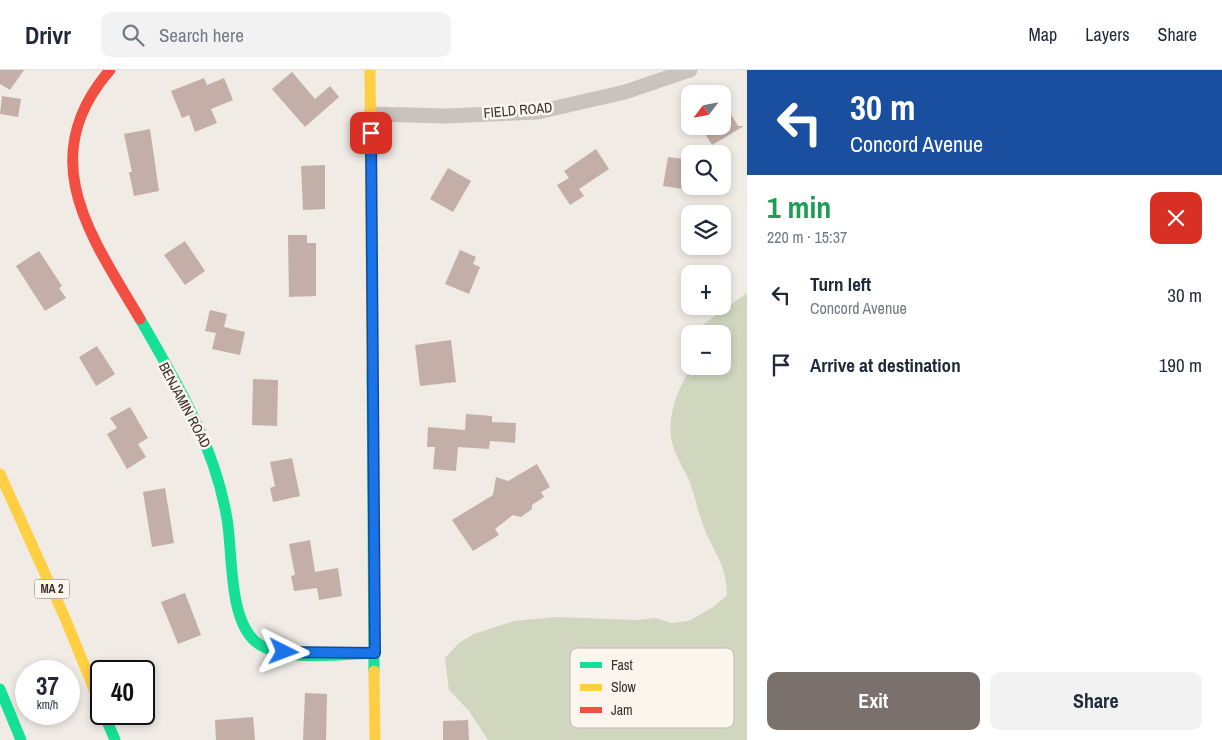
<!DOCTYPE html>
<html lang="en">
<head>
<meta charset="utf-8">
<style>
  :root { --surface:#fff; --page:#f2f2f3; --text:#1f2937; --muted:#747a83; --line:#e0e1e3; --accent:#7a716c }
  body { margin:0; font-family:"Archivo Narrow",sans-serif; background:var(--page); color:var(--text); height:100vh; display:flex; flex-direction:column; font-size:19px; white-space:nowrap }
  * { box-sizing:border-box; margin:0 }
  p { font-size:16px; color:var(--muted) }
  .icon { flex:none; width:28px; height:28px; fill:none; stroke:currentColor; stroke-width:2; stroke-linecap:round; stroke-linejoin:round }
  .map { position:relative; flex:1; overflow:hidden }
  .side { display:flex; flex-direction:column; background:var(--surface); width:475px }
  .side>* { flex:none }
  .top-card { background:#1a4fa0; color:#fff; overflow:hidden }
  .needle { width:32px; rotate:238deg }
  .controls { position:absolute; left:681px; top:15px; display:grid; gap:10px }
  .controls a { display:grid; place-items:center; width:50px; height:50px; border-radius:10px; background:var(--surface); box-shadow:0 2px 8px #0003; font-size:25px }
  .speed { position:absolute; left:15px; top:590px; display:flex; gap:10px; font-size:25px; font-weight:700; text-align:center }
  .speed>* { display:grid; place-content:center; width:65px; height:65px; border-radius:50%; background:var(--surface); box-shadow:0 2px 8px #0003; line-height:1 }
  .speed small { font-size:12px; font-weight:400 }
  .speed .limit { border:2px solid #111; border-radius:8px; background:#fff; color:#111 }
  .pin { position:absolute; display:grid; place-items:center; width:42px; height:42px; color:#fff; margin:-21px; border-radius:10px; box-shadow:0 2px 8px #0006 }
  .me { position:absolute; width:55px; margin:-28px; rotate:93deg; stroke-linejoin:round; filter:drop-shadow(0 0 4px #0008) }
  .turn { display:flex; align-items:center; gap:18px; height:105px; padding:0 20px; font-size:22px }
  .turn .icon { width:65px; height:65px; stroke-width:2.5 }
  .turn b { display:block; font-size:35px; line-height:42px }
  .round { display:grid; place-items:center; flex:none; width:52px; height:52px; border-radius:10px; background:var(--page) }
  .headline { display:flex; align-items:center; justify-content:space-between; height:85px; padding:0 20px }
  h1 { font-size:30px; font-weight:700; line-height:38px; color:#1e9e55 }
  .primary-button { display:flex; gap:10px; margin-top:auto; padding:10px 20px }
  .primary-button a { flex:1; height:58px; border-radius:10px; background:var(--accent); color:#fff; font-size:20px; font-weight:700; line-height:58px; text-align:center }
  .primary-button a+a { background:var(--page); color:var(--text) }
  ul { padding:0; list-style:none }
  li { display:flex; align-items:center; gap:15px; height:70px; padding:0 20px }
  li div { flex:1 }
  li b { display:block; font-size:19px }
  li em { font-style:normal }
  header { display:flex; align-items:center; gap:30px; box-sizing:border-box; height:70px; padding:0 25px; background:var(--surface); border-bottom:1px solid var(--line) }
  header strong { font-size:24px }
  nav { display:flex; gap:28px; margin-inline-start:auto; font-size:18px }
  .search { width:350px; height:45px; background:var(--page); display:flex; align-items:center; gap:12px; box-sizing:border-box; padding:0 18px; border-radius:10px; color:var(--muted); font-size:19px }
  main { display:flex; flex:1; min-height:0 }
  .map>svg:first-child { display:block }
  .green { fill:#d1d6bf }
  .building { fill:#c3afa7 }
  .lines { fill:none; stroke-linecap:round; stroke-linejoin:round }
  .street { stroke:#c9c3be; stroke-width:15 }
  .fast { stroke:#16e098; stroke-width:11 }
  .slow { stroke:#ffcf43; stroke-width:11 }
  .jam { stroke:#f24e42; stroke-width:11 }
  .route-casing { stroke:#114b97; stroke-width:12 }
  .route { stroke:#1a73e8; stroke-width:9 }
  .labels { text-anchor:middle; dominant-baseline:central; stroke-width:5; stroke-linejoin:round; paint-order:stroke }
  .shield { fill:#fbf5ee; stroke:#756b66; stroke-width:1 }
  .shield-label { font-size:12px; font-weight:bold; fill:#3b302b }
  .street-label { font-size:14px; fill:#3b302b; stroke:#fbf5ee }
  .key { fill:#fbf5ee; stroke:#c1bab4; stroke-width:1 }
  .key-label { font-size:14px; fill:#3b302b }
</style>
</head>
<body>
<header>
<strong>Drivr</strong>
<div class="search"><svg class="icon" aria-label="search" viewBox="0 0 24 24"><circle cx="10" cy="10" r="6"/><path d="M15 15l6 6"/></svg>Search here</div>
<nav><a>Map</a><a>Layers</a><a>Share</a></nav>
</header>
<main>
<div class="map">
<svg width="747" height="670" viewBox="0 0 747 670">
  <rect width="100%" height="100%" fill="#f0ebe5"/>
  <!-- green -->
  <path class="green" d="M747,223v447h-259l-19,-29 -20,-21 -4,-32 14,-15 15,-9 40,-13 41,-4 81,3 20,-2 15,5 18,-2 26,-15 12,-11c-1,-32 -12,-40 -23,-67 -6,-16 -9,-32 -15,-48 -5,-10 -11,-20 -15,-31 -10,-27 3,-60 18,-83h30v-32h-20l-1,-8z"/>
  <!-- building -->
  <g class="building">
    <polygon points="0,0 24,0 10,20 0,14"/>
    <polygon points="292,2 315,29 330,16 339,27 305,57 272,19"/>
    <polygon points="204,8 207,15 224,8 233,30 211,39 217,53 195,62 189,45 182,48 171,21"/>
    <polygon points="2,26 21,29 18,47 0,44"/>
    <polygon points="722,30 738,56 744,56 712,75 700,56 722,56"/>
    <polygon points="150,59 159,121 134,126 129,102 132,102 124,64"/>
    <polygon points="596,79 609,99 579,119 584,126 570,135 557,115 569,108 564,101"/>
    <polygon points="668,87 690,90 690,120 663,116"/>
    <polygon points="325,95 325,139 303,140 301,96"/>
    <polygon points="448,98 471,111 453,142 430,129"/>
    <polygon points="288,165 307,165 307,173 316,173 316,226 289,227"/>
    <polygon points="185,171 205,201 185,215 164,185"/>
    <polygon points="460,180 476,187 473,194 480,197 469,224 445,214"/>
    <polygon points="39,181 62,216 59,218 66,228 45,241 16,196"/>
    <polygon points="210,240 227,244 224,257 245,262 240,285 212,279 216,263 205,261"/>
    <polygon points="451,270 456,312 420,316 415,275"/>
    <polygon points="97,276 115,304 96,316 79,287"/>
    <polygon points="253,309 278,310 277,356 252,355"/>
    <polygon points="130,337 148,368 138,374 146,387 127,399 107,364 117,358 110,348"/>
    <polygon points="466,344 492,346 492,352 516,353 515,373 490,371 489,379 458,377 456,401 433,399 435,377 427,377 428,357 465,360"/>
    <polygon points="292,388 300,426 273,432 270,418 275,416 270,392"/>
    <polygon points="537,394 550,417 541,422 544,427 532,435 532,439 521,447 513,445 495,459 499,465 473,481 452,450 493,425 496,407 508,411"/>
    <polygon points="165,418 174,473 152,477 143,422"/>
    <polygon points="310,470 315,502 338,498 342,526 319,530 317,518 294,521 291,506 295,505 289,474"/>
    <polygon points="185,523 201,565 178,574 161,532"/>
    <polygon points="305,623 327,624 326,670 303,670"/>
    <polygon points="253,647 255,670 216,670 215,650"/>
    <polygon points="468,650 469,670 443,670 443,651"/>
  </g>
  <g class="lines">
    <!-- street -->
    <polyline class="street" points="371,44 446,46 538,42 625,22 690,0"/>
    <!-- fast -->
    <g class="fast">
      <path d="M140,249c37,64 75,127 87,200 6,34 1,100 29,123 26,21 87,12 119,11"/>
      <polyline points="372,301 374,601"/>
      <polyline points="0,619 21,670"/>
      <polyline points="104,644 115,670"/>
    </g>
    <!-- slow -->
    <g class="slow">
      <polyline points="370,0 372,301"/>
      <polyline points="0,404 65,548 101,636"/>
      <polyline points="374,601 375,670"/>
    </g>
    <!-- jam -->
    <path class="jam" d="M110,0c-77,89 -19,166 30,249"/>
  </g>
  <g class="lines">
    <defs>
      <polyline id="route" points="284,582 375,583 371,63"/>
    </defs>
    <!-- route casing -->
    <use href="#route" class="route-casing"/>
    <!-- route -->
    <use href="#route" class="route"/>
  </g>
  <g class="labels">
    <!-- shield labels -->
    <rect class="shield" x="34.5" y="509.5" width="35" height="19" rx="4"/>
    <g class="shield-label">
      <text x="52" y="519">MA 2</text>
    </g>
    <!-- street labels -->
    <g class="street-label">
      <text transform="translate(518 40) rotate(-5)">FIELD ROAD</text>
      <text transform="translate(185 335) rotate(62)">BENJAMIN ROAD</text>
    </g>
  </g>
  <!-- legend -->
  <rect x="570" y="578" width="164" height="80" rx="8" class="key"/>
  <rect x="580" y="592" width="22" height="6" fill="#16e098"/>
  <rect x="580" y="614" width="22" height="7" fill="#ffcf43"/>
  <rect x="580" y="637" width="22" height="6" fill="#f24e42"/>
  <g class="key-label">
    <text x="611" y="600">Fast</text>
    <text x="611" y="622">Slow</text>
    <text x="611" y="645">Jam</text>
  </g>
</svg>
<div class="controls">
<a><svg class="needle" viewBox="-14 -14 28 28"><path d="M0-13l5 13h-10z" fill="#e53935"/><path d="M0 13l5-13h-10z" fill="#747a83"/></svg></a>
<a><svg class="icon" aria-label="search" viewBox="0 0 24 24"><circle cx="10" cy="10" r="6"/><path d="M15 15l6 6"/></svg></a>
<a><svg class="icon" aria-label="layers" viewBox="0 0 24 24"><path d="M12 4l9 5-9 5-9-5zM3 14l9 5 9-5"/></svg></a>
<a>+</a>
<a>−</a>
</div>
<div class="speed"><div>37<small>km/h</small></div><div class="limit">40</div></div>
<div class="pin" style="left:371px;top:63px;background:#d93025"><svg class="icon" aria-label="arrive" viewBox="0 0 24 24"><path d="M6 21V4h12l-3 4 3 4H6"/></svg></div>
<svg class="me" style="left:284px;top:582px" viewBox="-20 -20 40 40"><path d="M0-17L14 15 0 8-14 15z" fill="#1a73e8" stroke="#fff" stroke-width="4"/></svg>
</div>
<section class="side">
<div class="top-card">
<div class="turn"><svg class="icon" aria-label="left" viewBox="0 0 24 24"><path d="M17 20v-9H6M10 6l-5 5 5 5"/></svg><div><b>30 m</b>Concord Avenue</div></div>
</div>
<div class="headline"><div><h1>1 min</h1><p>220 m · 15:37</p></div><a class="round" style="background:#d93025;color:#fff"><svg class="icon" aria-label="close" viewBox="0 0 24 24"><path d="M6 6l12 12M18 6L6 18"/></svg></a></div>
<ul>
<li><svg class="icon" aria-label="left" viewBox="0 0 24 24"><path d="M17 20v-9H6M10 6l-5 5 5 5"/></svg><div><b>Turn left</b><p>Concord Avenue</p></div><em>30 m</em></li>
<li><svg class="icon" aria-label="arrive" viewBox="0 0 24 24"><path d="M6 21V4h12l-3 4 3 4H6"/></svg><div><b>Arrive at destination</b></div><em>190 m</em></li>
</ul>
<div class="primary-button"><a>Exit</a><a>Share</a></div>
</section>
</main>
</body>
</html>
